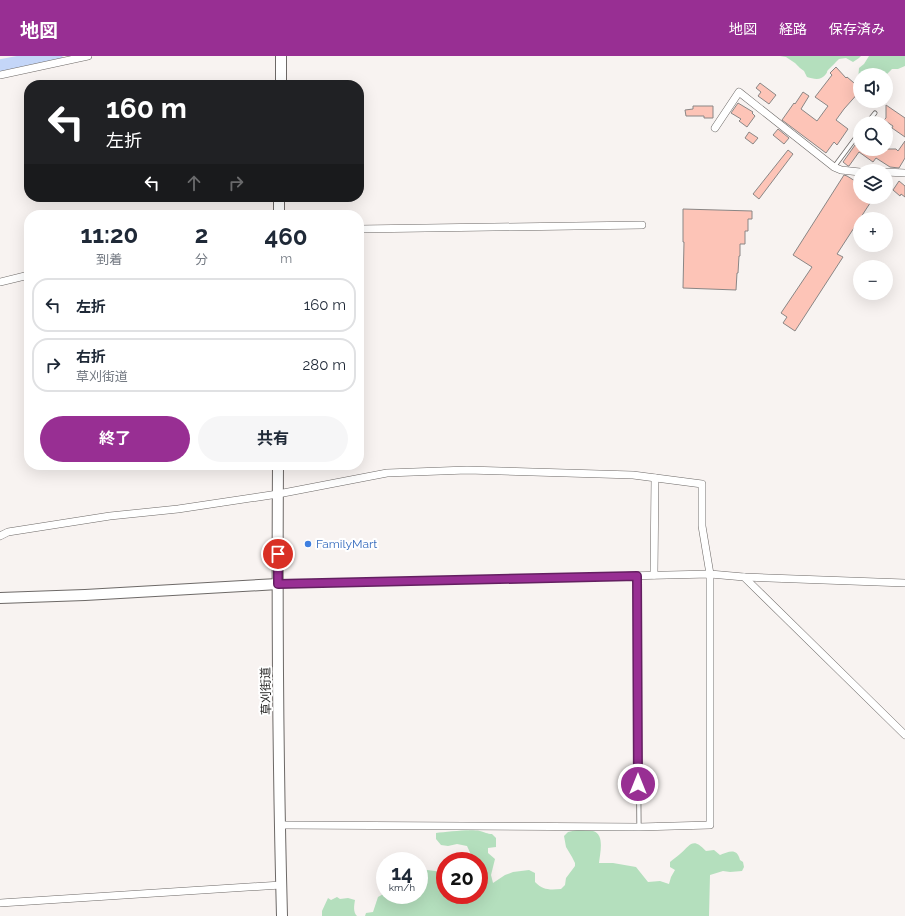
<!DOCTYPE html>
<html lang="ja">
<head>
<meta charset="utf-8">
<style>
  :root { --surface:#fff; --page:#f6f6f7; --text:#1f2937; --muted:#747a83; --line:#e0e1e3; --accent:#982f93 }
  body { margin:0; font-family:Raleway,"Noto Sans JP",sans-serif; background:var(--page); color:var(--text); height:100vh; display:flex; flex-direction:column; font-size:15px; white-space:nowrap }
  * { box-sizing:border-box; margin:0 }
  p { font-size:13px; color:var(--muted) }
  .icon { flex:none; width:22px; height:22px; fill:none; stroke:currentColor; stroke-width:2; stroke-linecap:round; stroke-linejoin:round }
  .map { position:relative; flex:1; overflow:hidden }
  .drawer { position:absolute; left:24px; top:154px; width:340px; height:260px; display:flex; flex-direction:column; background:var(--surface); border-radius:16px; box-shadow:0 4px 16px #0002 }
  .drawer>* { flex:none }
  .hud { position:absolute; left:24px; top:24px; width:340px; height:122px; border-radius:16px; box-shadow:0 4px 16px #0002; background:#202124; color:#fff; overflow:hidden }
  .tools { position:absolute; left:853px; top:12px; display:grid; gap:8px }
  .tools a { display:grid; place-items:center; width:40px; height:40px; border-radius:50%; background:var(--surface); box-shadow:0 4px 16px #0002; font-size:20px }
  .speed { position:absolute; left:376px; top:796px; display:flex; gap:8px; font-size:20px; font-weight:700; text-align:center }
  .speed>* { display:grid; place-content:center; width:52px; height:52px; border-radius:50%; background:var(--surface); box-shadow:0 4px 16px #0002; line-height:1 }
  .speed small { font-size:10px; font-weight:400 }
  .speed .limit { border:6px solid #d22; background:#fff; color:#111 }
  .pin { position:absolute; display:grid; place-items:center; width:34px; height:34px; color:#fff; margin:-17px; border:2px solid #fff; border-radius:50%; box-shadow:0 1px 4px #0007 }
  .me { position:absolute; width:44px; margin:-22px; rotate:0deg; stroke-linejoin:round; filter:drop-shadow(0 0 3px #0008) }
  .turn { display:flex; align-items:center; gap:14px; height:84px; padding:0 16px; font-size:18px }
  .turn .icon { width:52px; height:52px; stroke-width:2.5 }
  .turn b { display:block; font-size:28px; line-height:34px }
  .lanes { display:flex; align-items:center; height:38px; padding:0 16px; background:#0003; justify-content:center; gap:20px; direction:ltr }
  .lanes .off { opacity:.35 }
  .eta { display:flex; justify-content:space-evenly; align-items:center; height:68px; text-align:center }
  .eta b { font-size:24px; font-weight:700; line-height:28px }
  .cta { display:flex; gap:8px; margin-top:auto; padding:8px 16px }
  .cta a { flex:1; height:46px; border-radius:24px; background:var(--accent); color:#fff; font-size:16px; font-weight:700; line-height:46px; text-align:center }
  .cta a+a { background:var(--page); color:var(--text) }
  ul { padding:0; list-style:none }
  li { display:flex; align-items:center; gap:12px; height:54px; margin:0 8px 6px; padding:0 8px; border:2px solid var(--line); border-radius:16px }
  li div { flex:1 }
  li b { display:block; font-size:15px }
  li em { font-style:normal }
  header { display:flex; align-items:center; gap:24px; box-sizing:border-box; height:56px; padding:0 20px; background:var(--accent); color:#fff }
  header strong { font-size:19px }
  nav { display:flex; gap:22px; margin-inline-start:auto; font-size:14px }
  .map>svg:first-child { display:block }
  .green { fill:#b4dfbd }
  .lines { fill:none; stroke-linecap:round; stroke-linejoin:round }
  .river { stroke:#c4d6f8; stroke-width:15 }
  .building { fill:#fdc4b7; stroke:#8a8685 }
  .lane-casing { stroke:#6d6967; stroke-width:5 }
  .street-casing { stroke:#6d6967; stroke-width:8 }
  .secondary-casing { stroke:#6d6967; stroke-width:12 }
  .lane { stroke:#fff; stroke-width:3.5 }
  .street { stroke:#fff; stroke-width:7 }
  .secondary { stroke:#fff; stroke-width:10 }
  .route-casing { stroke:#631f60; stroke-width:10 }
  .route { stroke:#982f93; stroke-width:7 }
  .shop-dot { fill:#3f7fe0; stroke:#fff; stroke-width:1.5 }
  .labels { text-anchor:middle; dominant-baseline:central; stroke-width:4; stroke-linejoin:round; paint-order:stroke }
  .shop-label { font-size:12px; fill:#366cbe; stroke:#fff; text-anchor:start }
  .street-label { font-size:12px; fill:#1e1d1c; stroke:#fff }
</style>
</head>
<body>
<header>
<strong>地図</strong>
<nav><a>地図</a><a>経路</a><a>保存済み</a></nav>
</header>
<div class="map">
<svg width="905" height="860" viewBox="0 0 905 860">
  <rect width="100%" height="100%" fill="#f8f3f1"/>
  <!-- green -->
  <g class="green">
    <path d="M780,0h81l-2,2 -6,4 -7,-4 -7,1c-4,4 -7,7 -10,10 -4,4 0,1 -3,5 -5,7 -12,5 -19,3l-3,-6 -4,-3 -5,-5 -9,-6z"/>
    <polygon points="869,0 905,0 905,10 898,13 892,13 886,19 860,19 860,27 858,25 859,12 864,8"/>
    <path d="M577,774c6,0 12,0 16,1 12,3 7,22 6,32h14l23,4 12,15 12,-1 9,3 2,-7 4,-7 -5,-3v-5c3,-3 7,-5 10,-8 11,-10 13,-17 26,-3l8,-1 6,5c8,-3 17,-8 20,5l3,2 1,5 -2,4 -12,1 -7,-1 -13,4 -1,41h-344l1,-3 7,-1 5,-15 7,-4v2h34v-22l4,2 4,-5 8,1 10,2v22h34v-34h-7l1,-2 -6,-13 -10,-2 -9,2 -7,-1 -5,-6v-6c11,-1 33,-4 44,-2 5,1 7,3 12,3l4,4v9l-8,1v5l7,6 -4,16 2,8 12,-8 8,-3 16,-2 6,3v9c8,8 14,8 26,7l4,-4 1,-7 9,-12v-3l-3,-6 -6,-10 -2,-11 4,-4z"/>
    <path d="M337,841l3,2 8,-1 7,2c-1,6 -2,12 2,16h-35v-5l6,-13 3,2z"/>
  </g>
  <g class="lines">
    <!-- river -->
    <polyline class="river" points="0,11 55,0"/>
  </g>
  <!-- building -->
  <g class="building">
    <polygon points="836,11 846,22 847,21 860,32 860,35 844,53 836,64 848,73 837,89 834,86 826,97 782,64 794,47 795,48 803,36 809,40 801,53 817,65 828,50 815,41 832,19 830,17"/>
    <polygon points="760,27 776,39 769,48 758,40 761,36 756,32"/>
    <polygon points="738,47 753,56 752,57 755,60 747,71 739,65 741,63 731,57"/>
    <polygon points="886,49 905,62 905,81 892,72 893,70 884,64 886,62"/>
    <polygon points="693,50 713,50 713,62 704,62 704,60 686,60 685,54 693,53"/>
    <polygon points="778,73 789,82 784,88 773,79"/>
    <polygon points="749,76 758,82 753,88 745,82"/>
    <polygon points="860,82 860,93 896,93 898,95 905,85 905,102 899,112 890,111 876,102 873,106 859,96 849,110 848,110 843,106"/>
    <polygon points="788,94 793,98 759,143 753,138"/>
    <polygon points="844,119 847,120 860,128 860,141 874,141 837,198 843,201 795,275 783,267 787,261 781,257 812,211 793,199"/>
    <polygon points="899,125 905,130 905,141 901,138 900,140 893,134"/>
    <polygon points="683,153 752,155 752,163 748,163 748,175 745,175 745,188 740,188 740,200 739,200 738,217 737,217 736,234 683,232 684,186 683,186"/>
  </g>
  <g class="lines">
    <defs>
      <g id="lane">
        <polyline points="867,67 875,57"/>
        <polyline points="834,111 860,76"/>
        <polyline points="637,520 639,771"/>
      </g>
      <g id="street">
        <polyline points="0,19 88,0"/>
        <polyline points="715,72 739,36 834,111 841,114 860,116"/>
        <polyline points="886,116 905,117"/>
        <polyline points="359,173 642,169"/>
        <polyline points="0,226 29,219"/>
        <polyline points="0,480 8,476 110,460 178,453 278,438 387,417 467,414 633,419 702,428 702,470 710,518 710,769 639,771 280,769"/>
        <polyline points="654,519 655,422"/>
        <polyline points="744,521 905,527"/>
        <polyline points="278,528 710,518 744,521 905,679"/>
        <polyline points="0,847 281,829"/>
      </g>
      <g id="secondary">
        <polyline points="281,29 281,0"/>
        <polyline points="279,159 279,141"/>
        <path d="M278,409c-1,150 0,301 4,451"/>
        <polyline points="0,542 85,539 278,528"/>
      </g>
    </defs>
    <!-- lane casing -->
    <use href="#lane" class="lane-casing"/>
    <!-- street casing -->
    <use href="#street" class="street-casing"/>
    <!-- secondary casing -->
    <use href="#secondary" class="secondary-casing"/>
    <!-- lane -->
    <use href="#lane" class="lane"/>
    <!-- street -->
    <use href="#street" class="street"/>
    <!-- secondary -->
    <use href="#secondary" class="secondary"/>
  </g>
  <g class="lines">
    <defs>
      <polyline id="route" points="278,498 278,528 637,520 638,728"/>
    </defs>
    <!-- route casing -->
    <use href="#route" class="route-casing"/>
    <!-- route -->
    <use href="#route" class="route"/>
  </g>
  <!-- markers -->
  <circle class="shop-dot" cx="308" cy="488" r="4"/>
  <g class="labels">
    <!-- shop labels -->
    <g class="shop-label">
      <text x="316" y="488">FamilyMart</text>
    </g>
    <!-- street labels -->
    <g class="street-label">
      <text transform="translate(266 635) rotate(-91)">草刈街道</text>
    </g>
  </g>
</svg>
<div class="tools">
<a><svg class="icon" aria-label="sound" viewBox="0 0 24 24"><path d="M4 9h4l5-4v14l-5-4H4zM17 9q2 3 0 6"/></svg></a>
<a><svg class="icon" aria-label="search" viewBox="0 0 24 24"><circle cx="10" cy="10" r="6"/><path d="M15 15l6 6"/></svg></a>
<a><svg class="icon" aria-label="layers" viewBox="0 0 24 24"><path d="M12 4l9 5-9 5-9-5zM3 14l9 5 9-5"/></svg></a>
<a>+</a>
<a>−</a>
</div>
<div class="speed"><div>14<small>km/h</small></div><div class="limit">20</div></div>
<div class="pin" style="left:278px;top:498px;background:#d93025"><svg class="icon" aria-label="arrive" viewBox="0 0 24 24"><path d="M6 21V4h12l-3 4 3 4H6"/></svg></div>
<svg class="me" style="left:638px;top:728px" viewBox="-20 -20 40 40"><circle r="17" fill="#982f93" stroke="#fff" stroke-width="3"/><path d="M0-11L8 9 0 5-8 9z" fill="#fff"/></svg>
<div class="hud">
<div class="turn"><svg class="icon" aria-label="left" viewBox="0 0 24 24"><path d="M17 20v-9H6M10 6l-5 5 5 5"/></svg><div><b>160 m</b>左折</div></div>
<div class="lanes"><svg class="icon" aria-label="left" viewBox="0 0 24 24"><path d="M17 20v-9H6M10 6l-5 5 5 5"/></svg><svg class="icon off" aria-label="ahead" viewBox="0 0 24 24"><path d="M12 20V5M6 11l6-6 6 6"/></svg><svg class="icon off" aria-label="right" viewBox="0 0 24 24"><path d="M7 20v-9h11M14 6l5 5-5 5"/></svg></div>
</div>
<section class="drawer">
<div class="eta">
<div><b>11:20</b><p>到着</p></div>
<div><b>2</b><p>分</p></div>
<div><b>460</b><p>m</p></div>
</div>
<ul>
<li><svg class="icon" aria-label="left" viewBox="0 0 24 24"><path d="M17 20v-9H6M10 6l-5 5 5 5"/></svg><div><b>左折</b></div><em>160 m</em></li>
<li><svg class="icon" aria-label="right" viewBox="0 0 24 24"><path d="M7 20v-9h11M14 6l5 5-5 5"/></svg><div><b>右折</b><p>草刈街道</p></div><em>280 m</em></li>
</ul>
<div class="cta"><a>終了</a><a>共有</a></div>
</section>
</div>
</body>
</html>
